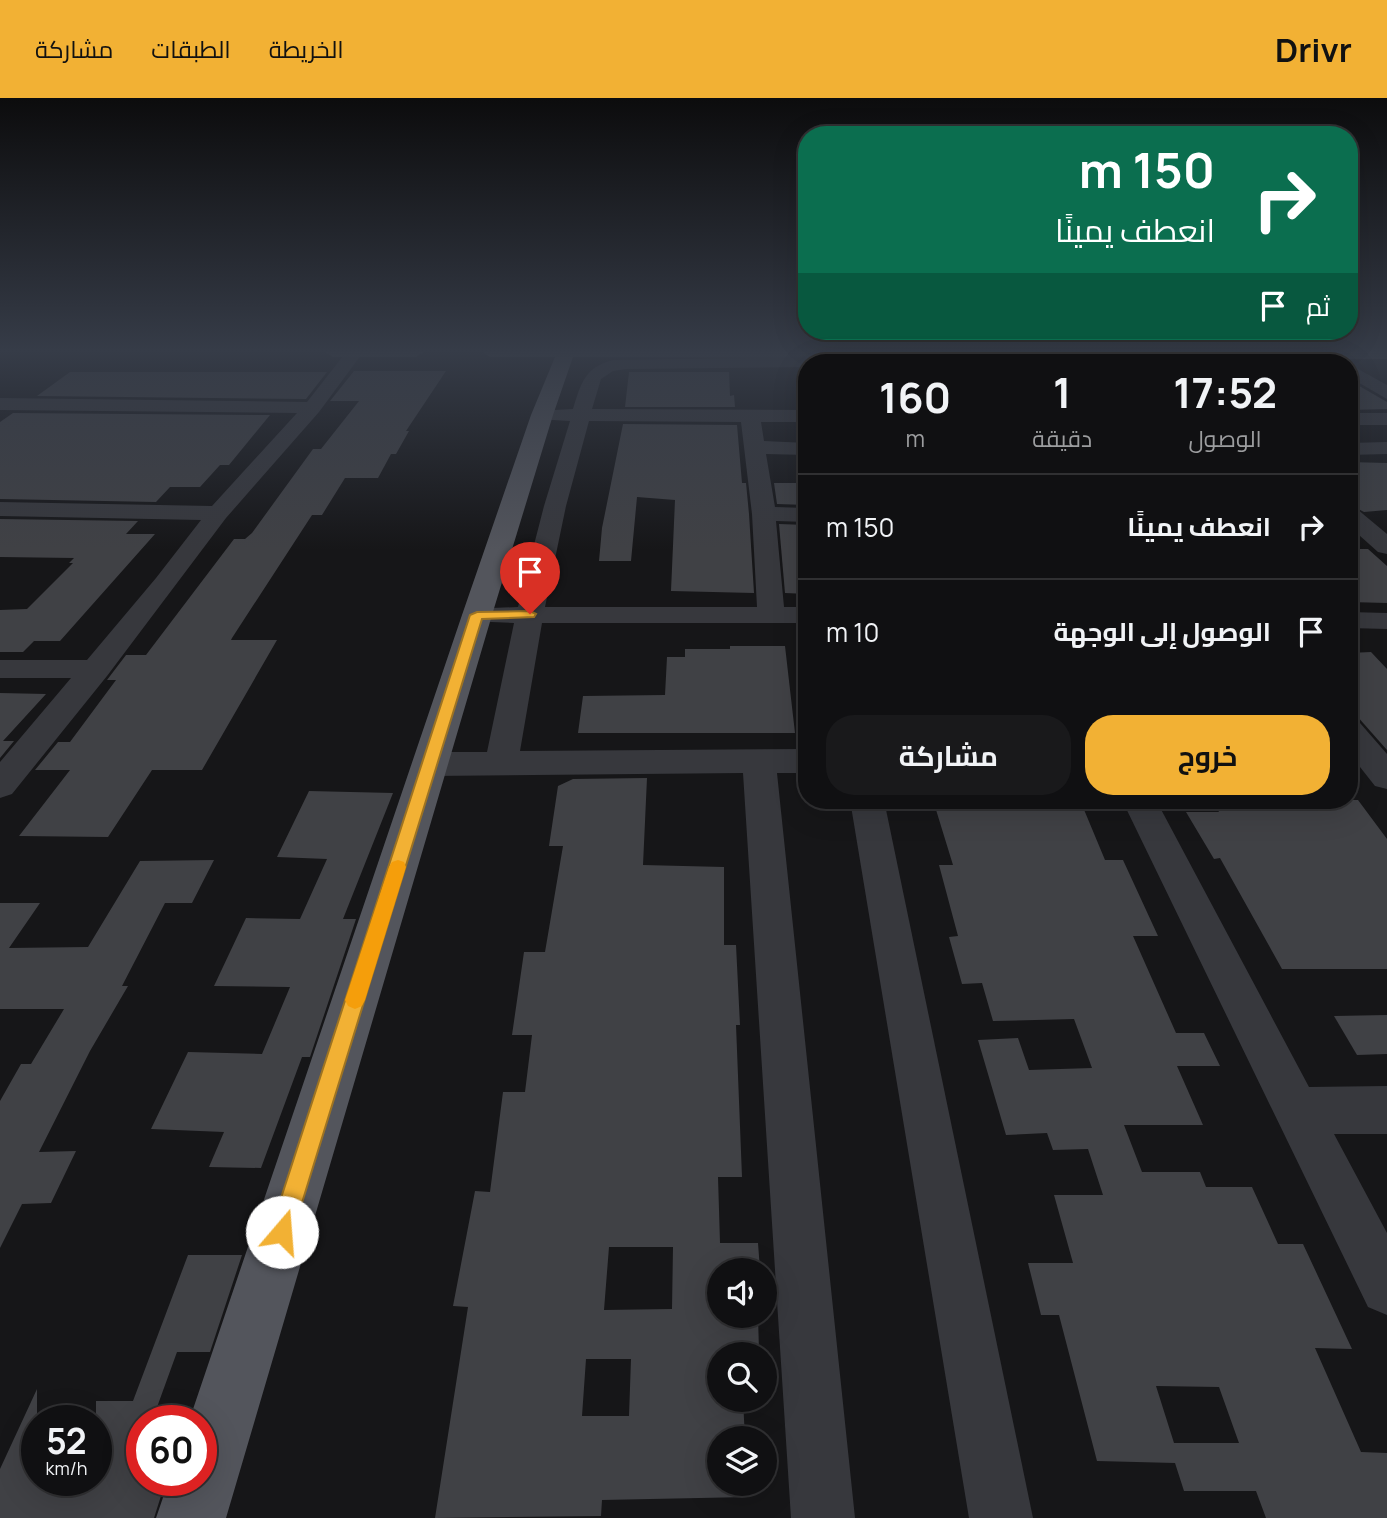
<!DOCTYPE html>
<html lang="ar">
<head>
<meta charset="utf-8">
<style>
  :root { --surface:#101012; --page:#19191b; --text:#f1f3f6; --muted:#9c9d9f; --line:#303032; --accent:#f2b134 }
  body { margin:0; font-family:Manrope,Cairo,sans-serif; background:var(--page); color:var(--text); direction:rtl; height:100vh; display:flex; flex-direction:column; font-size:26px; white-space:nowrap }
  * { box-sizing:border-box; margin:0 }
  p { font-size:23px; color:var(--muted) }
  .icon { flex:none; width:38px; height:38px; fill:none; stroke:currentColor; stroke-width:2; stroke-linecap:round; stroke-linejoin:round }
  .map { position:relative; flex:1; overflow:hidden; direction:ltr }
  .details { position:absolute; left:798px; top:256px; width:560px; height:455px; display:flex; flex-direction:column; background:var(--surface); border-radius:28px; box-shadow:0 7px 28px #0002,0 0 0 2px var(--line); direction:rtl }
  .details>* { flex:none }
  .guide { position:absolute; left:798px; top:28px; width:560px; height:214px; border-radius:28px; box-shadow:0 7px 28px #0002,0 0 0 2px var(--line); direction:rtl; background:#0b6e4f; color:#fff; overflow:hidden }
  .buttons { position:absolute; left:707px; top:1160px; display:grid; gap:14px }
  .buttons a { display:grid; place-items:center; width:70px; height:70px; border-radius:50%; background:var(--surface); box-shadow:0 7px 28px #0002,0 0 0 2px var(--line); font-size:35px }
  .speed { position:absolute; left:21px; top:1307px; display:flex; gap:14px; font-size:35px; font-weight:700; text-align:center }
  .speed>* { display:grid; place-content:center; width:91px; height:91px; border-radius:50%; background:var(--surface); box-shadow:0 7px 28px #0002,0 0 0 2px var(--line); line-height:1 }
  .speed small { font-size:18px; font-weight:400 }
  .speed .limit { border:10px solid #d22; background:#fff; color:#111 }
  .pin { position:absolute; display:grid; place-items:center; width:60px; height:60px; color:#fff; margin:-72px -30px; border-radius:50% 50% 50% 0; rotate:-45deg; box-shadow:0 0 7px #0007 }
  .pin .icon { rotate:45deg }
  .me { position:absolute; width:77px; margin:-38px; rotate:18deg; stroke-linejoin:round; filter:drop-shadow(0 0 5px #0008) }
  .turn { display:flex; align-items:center; gap:24px; height:147px; padding:0 28px; font-size:32px }
  .turn .icon { width:91px; height:91px; stroke-width:2.5 }
  .turn b { display:block; font-size:49px; line-height:60px }
  .then { display:flex; align-items:center; height:66px; padding:0 28px; background:#0003; gap:14px; font-size:26px }
  .eta { display:flex; justify-content:space-evenly; align-items:center; height:119px; text-align:center }
  .eta b { font-size:42px; font-weight:700; line-height:49px }
  .cta { display:flex; gap:14px; margin-top:auto; padding:14px 28px }
  .cta a { flex:1; height:80px; border-radius:28px; background:var(--accent); color:#111; font-size:28px; font-weight:700; line-height:80px; text-align:center }
  .cta a+a { background:var(--page); color:var(--text) }
  ul { padding:0; list-style:none }
  li { display:flex; align-items:center; gap:21px; height:105px; padding:0 28px; border-top:2px solid var(--line) }
  li div { flex:1 }
  li b { display:block; font-size:26px }
  li em { font-style:normal }
  header { display:flex; align-items:center; gap:42px; box-sizing:border-box; height:98px; padding:0 35px; background:var(--accent); color:#111 }
  header strong { font-size:33px }
  nav { display:flex; gap:38px; margin-inline-start:auto; font-size:24px }
  .map>svg:first-child { display:block }
  .building { fill:#404145; fill-rule:evenodd }
  .lines { fill:none; stroke-linecap:round; stroke-linejoin:round }
  .minor { fill:#37383d; fill-rule:evenodd }
  .major { fill:#53555c; fill-rule:evenodd }
  .route { fill:#f2b134; stroke:#9d7322; stroke-width:2 }
  .slow { fill:#f59e0b }
</style>
</head>
<body>
<header>
<strong>Drivr</strong>
<nav><a>الخريطة</a><a>الطبقات</a><a>مشاركة</a></nav>
</header>
<div class="map">
<svg width="1387" height="1420" viewBox="0 0 1387 1420">
  <rect width="100%" height="100%" fill="#161618"/>
  <!-- building -->
  <g class="building">
    <polygon points="354,273 446,273 406,333 409,333 396,356 391,356 378,380 345,380 322,417 312,417 232,540 231,542 277,542 202,672 152,672 108,739 19,738 70,672 35,672 58,644 70,644 116,582 107,582 126,557 146,557 234,441 245,441 252,435 313,351 321,351 359,303 330,303"/>
    <polygon points="70,274 327,274 306,301 37,298"/>
    <polygon points="629,274 729,274 730,298 734,297 735,309 625,309"/>
    <polygon points="1349,282 1387,304 1387,311 1349,312"/>
    <polygon points="13,315 270,317 229,367 220,367 200,389 170,389 156,404 0,401 0,324"/>
    <polygon points="623,326 737,327 742,385 746,385 749,416 754,495 671,493 675,402 637,399 631,463 599,463 602,430"/>
    <polygon points="1349,364 1387,365 1387,412 1364,414 1349,406"/>
    <polygon points="774,385 807,385 807,407 777,406"/>
    <polygon points="0,421 138,423 126,436 155,436 60,543 34,543 23,554 0,554 0,512 27,511 73,465 69,465 74,460 0,459"/>
    <polygon points="779,426 807,427 807,496 785,495"/>
    <polygon points="1349,451 1368,451 1387,468 1387,505 1349,504"/>
    <polygon points="730,548 785,548 795,635 578,635 583,598 665,597 667,559 685,559 685,551 730,551"/>
    <polygon points="1371,554 1387,571 1387,652 1349,609 1349,555"/>
    <polygon points="0,595 46,596 3,643 14,643 0,660"/>
    <path d="M647,680l-4,87 81,2v78h12l4,80h-4l6,152h-24l2,66h38l2,27h-41v46h39l1,35 -40,3v46h24l2,38h-26v46h28l1,13 -146,3 -1,16 -166,2 33,-211 -15,-1 22,-115 15,1 13,-100h22l7,-57h-20l12,-83h21l18,-106h-14l9,-60 15,-7zM609,1149h64l-1,62 -68,1zM586,1261h45l-2,57h-47z"/>
    <polygon points="309,693 393,695 343,821 356,821 310,959 302,959 261,1070 209,1069 224,1034 151,1031 188,954 262,956 290,889 214,888 246,820 300,821 327,761 277,759"/>
    <path d="M933,702h147l25,60h18l35,76h-25l43,97h28l16,33h-43l26,59h-79l18,47h58l6,15h46l26,57h25l49,105 -37,-1 46,104 26,1v65h-121l-10,-27h-72l-9,-28 -78,-2 -38,-146h-18l-13,-52h45l-19,-68h49l-15,-46 -35,1 -6,-17 -41,2 -28,-95 40,-2 11,32 63,-2 -18,-49 -81,2 -11,-38 -20,1 -13,-47 9,-1 -19,-71h14zM1156,1288l63,1 20,56h-65z"/>
    <polygon points="1212,702 1358,702 1387,741 1387,871 1282,871 1220,760 1214,761 1186,714 1219,714"/>
    <polygon points="214,762 192,805 165,805 122,888 128,888 90,953 39,1054 76,1053 51,1105 22,1106 0,1150 0,1003 21,966 31,966 64,911 0,911 0,805 40,805 9,850 88,849 140,763"/>
    <polygon points="1387,917 1387,956 1357,957 1334,918"/>
    <polygon points="188,1157 242,1157 210,1254 177,1254 152,1323 142,1323 142,1382 166,1382 154,1420 0,1420 0,1371 37,1291 37,1382 96,1382 96,1303 133,1303"/>
  </g>
  <g class="lines">
    <!-- minor -->
    <g class="minor">
      <polygon points="347,253 364,253 319,314 226,420 107,578 12,696 0,700 0,664 71,580 0,580 0,562 87,562 156,480 201,422 0,418 0,404 212,408 297,315 0,312 0,300 307,304"/>
      <polygon points="998,253 1025,253 1062,260 1065,264 1032,264 1000,258"/>
      <path d="M825,259l9,5h-27v5l-181,2 -13,2 -12,8 -9,30 215,1v12h-46l3,19 43,2v12l-41,-1 9,53 32,1v14l-31,-1 8,86h23v16h-265l-22,128 287,-2v24h-30l78,745h-64l-48,-745 -313,3 -12,-4 -5,-8 5,-8 12,-4h57l27,-129 -47,-2 -4,-6 4,-6 51,-2 26,-101 26,-85 -35,-2 -3,-4 3,-4 38,-2c8,-26 12,-42 40,-49zM589,323l152,1 11,92 5,93h-212l21,-101z"/>
      <polygon points="1349,266 1387,287 1387,301 1349,279"/>
      <rect x="1349" y="315" width="38" height="12"/>
      <polygon points="1387,344 1387,356 1349,357 1349,345"/>
      <polygon points="1349,409 1357,411 1387,436 1387,456 1378,454 1349,428"/>
      <polygon points="1349,514 1387,515 1387,531 1349,530"/>
      <polygon points="1349,622 1360,625 1387,656 1387,691 1375,688 1349,655"/>
      <polygon points="850,702 884,702 1033,1420 969,1420"/>
      <polygon points="1122,702 1156,702 1309,989 1387,988 1387,1036 1334,1036 1387,1135 1387,1217 1368,1209"/>
    </g>
    <!-- major -->
    <g class="major">
      <polygon points="324,253 425,253 416,259 333,259"/>
      <polygon points="481,253 1387,253 1387,261 573,259 553,317 492,517 226,1420 156,1420 169,1382 201,1382 201,1323 189,1323 462,517 531,317 555,259 490,259"/>
    </g>
  </g>
  <!-- sky -->
  <linearGradient id="sky" x2="0" y2="1"><stop stop-color="#0c0c0d"/><stop offset="0.56" stop-color="#363c48"/><stop offset="1" stop-color="#363c48" stop-opacity="0"/></linearGradient>
  <rect width="1387" height="452" fill="url(#sky)"/>
  <!-- route -->
  <polygon class="route" points="530,513 536,516 534,519 482,521 293,1134 290,1142 282,1146 273,1142 270,1134 470,517 477,514"/>
  <!-- slow -->
  <polygon class="slow" points="398,762 404,764 406,769 365,902 362,908 355,911 348,908 345,902 389,769 392,764"/>
</svg>
<div class="buttons">
<a><svg class="icon" aria-label="sound" viewBox="0 0 24 24"><path d="M4 9h4l5-4v14l-5-4H4zM17 9q2 3 0 6"/></svg></a>
<a><svg class="icon" aria-label="search" viewBox="0 0 24 24"><circle cx="10" cy="10" r="6"/><path d="M15 15l6 6"/></svg></a>
<a><svg class="icon" aria-label="layers" viewBox="0 0 24 24"><path d="M12 4l9 5-9 5-9-5zM3 14l9 5 9-5"/></svg></a>
</div>
<div class="speed"><div>52<small>km/h</small></div><div class="limit">60</div></div>
<div class="pin" style="left:530px;top:516px;background:#d93025"><svg class="icon" aria-label="arrive" viewBox="0 0 24 24"><path d="M6 21V4h12l-3 4 3 4H6"/></svg></div>
<svg class="me" style="left:282px;top:1134px" viewBox="-20 -20 40 40"><circle r="19" fill="#fff"/><path d="M0-13L10 11 0 6-10 11z" fill="#f2b134"/></svg>
<div class="guide">
<div class="turn"><svg class="icon" aria-label="right" viewBox="0 0 24 24"><path d="M7 20v-9h11M14 6l5 5-5 5"/></svg><div><b>150 m</b>انعطف يمينًا</div></div>
<div class="then">ثم<svg class="icon" aria-label="arrive" viewBox="0 0 24 24"><path d="M6 21V4h12l-3 4 3 4H6"/></svg></div>
</div>
<section class="details">
<div class="eta">
<div><b>17:52</b><p>الوصول</p></div>
<div><b>1</b><p>دقيقة</p></div>
<div><b>160</b><p>m</p></div>
</div>
<ul>
<li><svg class="icon" aria-label="right" viewBox="0 0 24 24"><path d="M7 20v-9h11M14 6l5 5-5 5"/></svg><div><b>انعطف يمينًا</b></div><em>150 m</em></li>
<li><svg class="icon" aria-label="arrive" viewBox="0 0 24 24"><path d="M6 21V4h12l-3 4 3 4H6"/></svg><div><b>الوصول إلى الوجهة</b></div><em>10 m</em></li>
</ul>
<div class="cta"><a>خروج</a><a>مشاركة</a></div>
</section>
</div>
</body>
</html>
